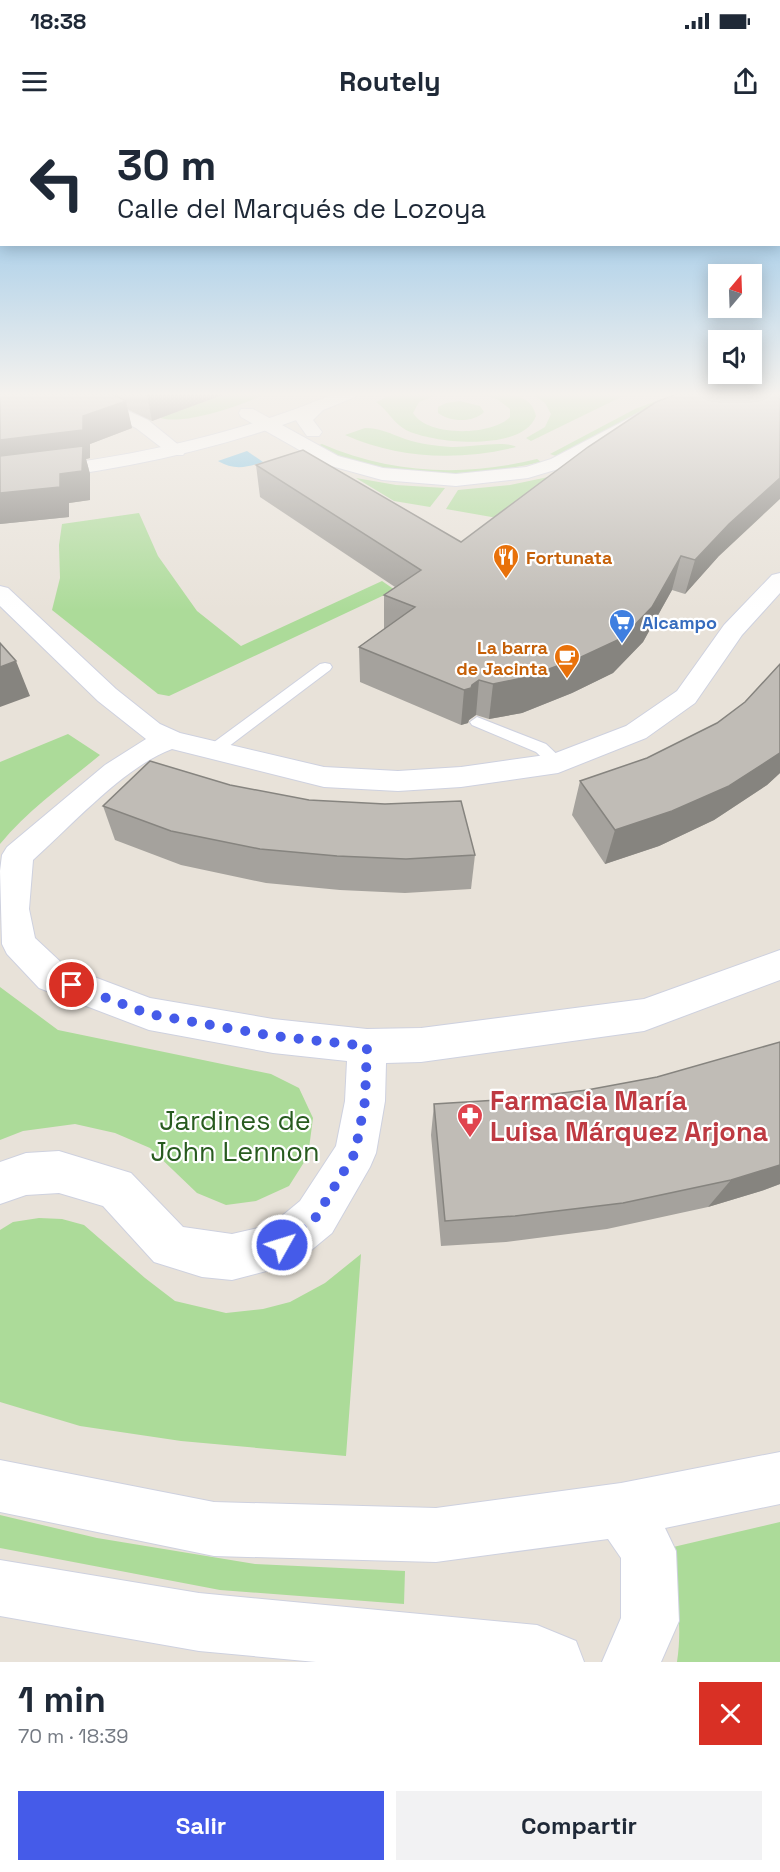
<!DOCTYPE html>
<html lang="es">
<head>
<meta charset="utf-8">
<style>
  :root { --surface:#fff; --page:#f2f2f3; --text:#1f2937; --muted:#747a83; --accent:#455be9 }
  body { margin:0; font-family:"Space Grotesk",sans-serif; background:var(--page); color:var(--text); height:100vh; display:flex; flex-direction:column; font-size:22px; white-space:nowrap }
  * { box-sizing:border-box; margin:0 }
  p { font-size:20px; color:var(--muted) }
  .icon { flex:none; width:33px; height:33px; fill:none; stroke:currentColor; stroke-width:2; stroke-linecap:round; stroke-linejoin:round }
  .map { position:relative; height:1542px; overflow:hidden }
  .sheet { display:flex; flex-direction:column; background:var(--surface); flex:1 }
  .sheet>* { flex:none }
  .banner { position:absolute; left:0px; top:0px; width:780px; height:126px; box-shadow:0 3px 15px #0003; background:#fff; color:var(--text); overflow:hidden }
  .needle { width:39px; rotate:19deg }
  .controls { position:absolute; left:708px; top:144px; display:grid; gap:12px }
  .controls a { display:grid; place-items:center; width:54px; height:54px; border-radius:0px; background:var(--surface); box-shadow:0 3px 15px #0003; font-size:30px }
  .pin { position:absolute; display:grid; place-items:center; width:51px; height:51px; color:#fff; margin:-26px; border:3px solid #fff; border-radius:50%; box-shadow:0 2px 6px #0007 }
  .me { position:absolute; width:66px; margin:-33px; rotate:51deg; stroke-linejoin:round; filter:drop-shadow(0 0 4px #0008) }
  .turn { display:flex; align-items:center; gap:21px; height:126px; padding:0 18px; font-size:27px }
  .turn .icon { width:78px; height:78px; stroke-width:2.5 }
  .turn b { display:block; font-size:42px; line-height:51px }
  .round { display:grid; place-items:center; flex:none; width:63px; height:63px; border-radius:0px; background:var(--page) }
  .headline { display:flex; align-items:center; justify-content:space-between; height:102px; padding:0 18px }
  h1 { font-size:36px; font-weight:700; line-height:45px }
  .primary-button { display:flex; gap:12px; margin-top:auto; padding:12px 18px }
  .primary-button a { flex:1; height:69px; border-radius:0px; background:var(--accent); color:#fff; font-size:24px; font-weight:700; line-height:69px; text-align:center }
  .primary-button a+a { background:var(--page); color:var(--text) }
  .status { display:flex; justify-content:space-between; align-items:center; height:42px; padding:0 30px; background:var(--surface); direction:ltr }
  .status svg { height:16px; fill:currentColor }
  header { display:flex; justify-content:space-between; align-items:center; height:78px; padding:0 18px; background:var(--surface); font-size:27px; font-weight:700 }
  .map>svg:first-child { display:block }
  .green { fill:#acdb99 }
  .water { fill:#73bfe3 }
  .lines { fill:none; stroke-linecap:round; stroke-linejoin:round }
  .service-casing { stroke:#ced1df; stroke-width:2 }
  .minor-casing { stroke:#ced1df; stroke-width:2 }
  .tertiary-casing { stroke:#ced1df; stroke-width:2 }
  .service { fill:#fff; fill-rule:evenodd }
  .minor { fill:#fff; fill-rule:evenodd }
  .tertiary { fill:#fff; fill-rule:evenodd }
  .wall { fill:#a5a29d }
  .shaded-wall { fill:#86847f }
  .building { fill:#c0bcb6; stroke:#86847f; stroke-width:1.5 }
  .route { stroke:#455be9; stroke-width:10; stroke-dasharray:0 18 }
  .labels { text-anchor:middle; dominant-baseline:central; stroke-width:4.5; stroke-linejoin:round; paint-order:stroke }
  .far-food-label { font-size:18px; font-weight:bold; fill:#c56008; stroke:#fff; text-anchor:start }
  .far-shop-label { font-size:18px; font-weight:bold; fill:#366cbe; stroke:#fff; text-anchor:start }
  .near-health-label { font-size:27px; font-weight:bold; fill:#be3a42; stroke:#fff; text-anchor:start }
  .near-park-label { font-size:27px; fill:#285b1f; stroke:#fff }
</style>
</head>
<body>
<div class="status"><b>18:38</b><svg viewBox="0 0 49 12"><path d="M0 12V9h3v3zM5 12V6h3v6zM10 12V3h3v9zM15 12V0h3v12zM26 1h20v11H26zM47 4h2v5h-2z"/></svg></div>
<header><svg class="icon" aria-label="menu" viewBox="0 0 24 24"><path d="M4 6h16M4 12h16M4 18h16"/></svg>Routely<svg class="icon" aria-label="share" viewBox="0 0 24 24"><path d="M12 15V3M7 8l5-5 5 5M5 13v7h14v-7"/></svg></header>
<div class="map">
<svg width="780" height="1542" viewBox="0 0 780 1542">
  <rect width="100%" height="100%" fill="#e8e2d9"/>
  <!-- green -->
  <g class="green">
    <path d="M109,274h157c-25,11 -74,29 -101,25 -16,-3 -40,-18 -56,-25z"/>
    <path d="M393,274h46l-20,8 -6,11c14,24 79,23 97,4v-8l-13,-10 -18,-5c20,0 52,-4 57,22 -13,36 -102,28 -130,14 -13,-7 -18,-20 -30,-28z"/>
    <polygon points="533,274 615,274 621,277 531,321 526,318 545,307 551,294 545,283"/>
    <polygon points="675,274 688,274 653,286 556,336 550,334 635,289"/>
    <path d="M460,281l20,5 4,6c-11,11 -34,10 -46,1v-6l8,-4z"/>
    <path d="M365,308c16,0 26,6 40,11 15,5 31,7 46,8 16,1 55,-7 65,0 -57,14 -117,12 -171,-12z"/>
    <path d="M322,324c68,30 143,33 215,15l4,3c-74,17 -155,17 -225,-16z"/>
    <polygon points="553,356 525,403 446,389 458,370 510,365"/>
    <polygon points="356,358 396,365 445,368 430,387 394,381"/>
    <polygon points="139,393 158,436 197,491 241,526 382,461 395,470 169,576 158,574 52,490 60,458 59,425 62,404"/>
    <path d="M68,614l32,21c-35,29 -71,54 -100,89v-82z"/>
    <polygon points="0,867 58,910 271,954 299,968 313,998 308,1036 289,1066 256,1081 226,1085 197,1073 150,1028 115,1013 75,1004 23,1011 0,1020"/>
    <polygon points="39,1098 62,1099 84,1105 145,1158 175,1181 226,1193 263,1189 290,1182 325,1163 361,1134 346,1336 181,1321 80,1306 0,1282 0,1110 13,1102"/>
    <polygon points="0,1395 97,1418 255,1444 405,1451 404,1484 220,1470 0,1428"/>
    <path d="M780,1402v140h-103c6,-39 -1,-75 -8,-114z"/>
  </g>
  <!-- water -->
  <path class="water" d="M247,331l16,11c-17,6 -30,8 -45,-1z"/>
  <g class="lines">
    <defs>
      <g id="service">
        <polygon points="325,543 330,544 332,547 330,550 216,636 206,636 203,632 206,628 320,544"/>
        <polygon points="477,597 546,624 566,643 558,648 552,647 536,632 472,605 470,602"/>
      </g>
      <g id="minor">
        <polygon points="69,274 91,274 148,300 186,331 183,335 171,335 136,308"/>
        <polygon points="690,274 714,274 712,277 653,300 565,347 528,358 456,366 382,360 324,344 241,297 239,293 241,289 253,289 338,336 383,348 456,354 526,347 551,339 641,292"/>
        <polygon points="319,281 327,286 313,300 322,312 319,316 307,316 295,299 313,282"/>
        <path d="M780,453v20l-38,42 -47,68 -49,35 -88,35 -97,14 -63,4 -74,-4 -152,-38c-47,17 -101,77 -139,111l-4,49 6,29 30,28 85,32 123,21 94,10 54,-1 223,-29 136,-49v30l-136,51 -223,31 -35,1 -1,38 -9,52 -6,14 -38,66 -34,28 -16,6 -50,13 -30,-3 -48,-15 -51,-56 -44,-13 -33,2 -26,9v-42l26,-9 33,-2 72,22 52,54 49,7 39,-9 29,-24 36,-55 9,-45 2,-40 -74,-8 -124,-23 -110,-42 -32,-34 -5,-10 -2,-73 2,-16 5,-8 98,-82 41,-26 -48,-38 -98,-95v-20l8,2 108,101 44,35 20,9 144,34 74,4 63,-4 92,-13 73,-28 51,-35 47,-66 48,-50z"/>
        <polygon points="780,1332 780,1384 665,1408 676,1431 679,1501 661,1542 602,1542 621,1498 621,1438 608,1419 436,1442 214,1436 0,1392 0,1340 214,1382 436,1388 621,1363"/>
        <polygon points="0,1440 199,1473 537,1505 576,1521 584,1542 316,1542 199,1531 0,1496"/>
      </g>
      <path id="tertiary" d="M334,274h23l-2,3c-114,49 -232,74 -355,87v-12c115,-12 226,-33 334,-78z"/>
    </defs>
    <!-- service casing -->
    <use href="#service" class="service-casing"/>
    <!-- minor casing -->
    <use href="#minor" class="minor-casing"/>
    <!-- tertiary casing -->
    <use href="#tertiary" class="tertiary-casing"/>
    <!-- service -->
    <use href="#service" class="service"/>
    <!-- minor -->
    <use href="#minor" class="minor"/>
    <!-- tertiary -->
    <use href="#tertiary" class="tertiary"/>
  </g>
  <!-- wall -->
  <g class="wall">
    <polygon points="0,274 225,274 152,301 127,289 132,308 90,324 90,338 86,339 90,354 90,380 69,383 69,397 0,404"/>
    <polygon points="256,345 461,422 718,437 685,474 672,470 643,522 613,553 572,573 522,593 489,599 476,595 469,600 468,603 461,605 360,562 359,527 384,509 384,475 395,467 260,377"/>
    <polygon points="780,544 780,653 767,665 714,700 659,726 605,744 572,695 580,661 647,638 717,603 745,582"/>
    <polygon points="103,686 475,735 471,769 405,773 340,770 266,763 181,745 115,720"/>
    <polygon points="780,922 780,1064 761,1071 708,1087 607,1109 506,1122 441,1126 431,1015 434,984 512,979 587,970 657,957"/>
  </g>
  <!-- shaded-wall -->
  <g class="shaded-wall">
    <polygon points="147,274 225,274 152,301"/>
    <polygon points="126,281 132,308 90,324 90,338 86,339 90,354 90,380 69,383 69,397 0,404 0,320"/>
    <polygon points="780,358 780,379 718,437 685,474 695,440 729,404"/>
    <polygon points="681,436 672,470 643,522 613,553 572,573 522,593 489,599 493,564"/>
    <polygon points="16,541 30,576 0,587 0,547"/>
    <polygon points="479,560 476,595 469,600 468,603 461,605 464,570"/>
    <polygon points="780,633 780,653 767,665 714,700 659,726 605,744 615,710"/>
    <polygon points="780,1045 780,1064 761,1071 708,1087 731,1060"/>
  </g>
  <!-- building -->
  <g class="building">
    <polygon points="0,274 112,274 126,281 83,296 83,310 0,320"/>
    <polygon points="677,274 780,274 780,358 729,404 695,440 681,436 652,487 622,518 579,538 527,557 493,564 479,560 472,565 471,568 464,570 359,527 415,487 384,475 421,450 256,345 303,330 461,422 588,327 656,282"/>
    <polygon points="83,326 82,351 60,354 60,367 0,373 0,336"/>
    <polygon points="0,523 16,541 0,547"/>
    <polygon points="780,544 780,633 729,666 672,691 615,710 580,661 647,638 717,603 745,582"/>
    <polygon points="150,641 230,665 309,680 385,684 461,681 475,735 406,739 337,736 260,729 171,711 103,686"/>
    <polygon points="780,922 780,1045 731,1060 623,1083 515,1096 445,1101 434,984 512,979 587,970 657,957"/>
  </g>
  <!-- sky -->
  <linearGradient id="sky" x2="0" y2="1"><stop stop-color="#79b8e6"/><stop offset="0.56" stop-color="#f5f2ee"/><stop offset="1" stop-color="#f5f2ee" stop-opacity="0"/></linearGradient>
  <rect width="780" height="490" fill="url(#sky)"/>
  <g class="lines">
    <!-- route -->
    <polyline class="route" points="72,865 149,894 273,916 367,926 365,981 355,1033 316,1097 282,1125"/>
  </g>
  <!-- icons -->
  <defs>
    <symbol id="restaurant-pin" viewBox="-11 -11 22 30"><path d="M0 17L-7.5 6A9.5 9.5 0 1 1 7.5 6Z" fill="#e8710a" stroke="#fff"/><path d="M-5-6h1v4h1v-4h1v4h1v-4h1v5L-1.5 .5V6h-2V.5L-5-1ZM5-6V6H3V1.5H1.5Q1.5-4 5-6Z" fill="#fff"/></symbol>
    <symbol id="supermarket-pin" viewBox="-11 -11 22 30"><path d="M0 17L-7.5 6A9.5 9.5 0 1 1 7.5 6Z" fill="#3f7fe0" stroke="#fff"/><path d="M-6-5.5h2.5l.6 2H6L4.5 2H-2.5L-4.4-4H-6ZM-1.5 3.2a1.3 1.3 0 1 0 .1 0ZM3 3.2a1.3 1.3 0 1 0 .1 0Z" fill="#fff"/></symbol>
    <symbol id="cafe-pin" viewBox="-11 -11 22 30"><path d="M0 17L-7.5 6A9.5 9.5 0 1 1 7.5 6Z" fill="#e8710a" stroke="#fff"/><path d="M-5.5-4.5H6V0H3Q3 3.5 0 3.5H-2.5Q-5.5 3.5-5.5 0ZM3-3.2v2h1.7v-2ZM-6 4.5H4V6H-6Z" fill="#fff"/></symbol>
    <symbol id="pharmacy-pin" viewBox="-11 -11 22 30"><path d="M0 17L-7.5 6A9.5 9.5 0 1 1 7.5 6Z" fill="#e0444e" stroke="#fff"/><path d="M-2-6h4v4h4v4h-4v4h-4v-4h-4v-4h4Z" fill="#fff"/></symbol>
  </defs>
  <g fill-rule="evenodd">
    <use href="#restaurant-pin" x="491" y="422" width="30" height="40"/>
    <use href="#supermarket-pin" x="607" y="487" width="30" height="40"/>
    <use href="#cafe-pin" x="552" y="522" width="30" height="40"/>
    <use href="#pharmacy-pin" x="455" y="981" width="30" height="40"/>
  </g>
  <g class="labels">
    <!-- far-food labels -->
    <g class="far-food-label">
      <text x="526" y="437">Fortunata</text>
      <text x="548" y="527" text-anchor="end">La barra<tspan x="548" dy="21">de Jacinta</tspan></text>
    </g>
    <!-- far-shop labels -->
    <g class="far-shop-label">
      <text x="642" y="502">Alcampo</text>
    </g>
    <!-- near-health labels -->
    <g class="near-health-label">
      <text x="490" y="980">Farmacia María<tspan x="490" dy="31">Luisa Márquez Arjona</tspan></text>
    </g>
    <!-- near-park labels -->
    <g class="near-park-label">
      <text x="235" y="1000">Jardines de<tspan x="235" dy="31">John Lennon</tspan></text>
    </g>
  </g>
</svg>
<div class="controls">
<a><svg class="needle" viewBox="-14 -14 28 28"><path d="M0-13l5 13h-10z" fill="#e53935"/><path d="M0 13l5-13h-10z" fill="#747a83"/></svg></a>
<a><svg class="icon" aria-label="sound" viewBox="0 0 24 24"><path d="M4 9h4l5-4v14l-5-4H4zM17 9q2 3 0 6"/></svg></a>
</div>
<div class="pin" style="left:72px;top:865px;background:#d93025"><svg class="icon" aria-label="arrive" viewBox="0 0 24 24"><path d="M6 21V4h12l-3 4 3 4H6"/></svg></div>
<svg class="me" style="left:282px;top:1125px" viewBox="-20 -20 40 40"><circle r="17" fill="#455be9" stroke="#fff" stroke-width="3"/><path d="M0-11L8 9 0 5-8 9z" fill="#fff"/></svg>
<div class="banner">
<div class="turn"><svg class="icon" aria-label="left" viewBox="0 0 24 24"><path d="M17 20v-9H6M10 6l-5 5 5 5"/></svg><div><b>30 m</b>Calle del Marqués de Lozoya</div></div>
</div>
</div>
<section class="sheet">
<div class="headline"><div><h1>1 min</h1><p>70 m · 18:39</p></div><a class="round" style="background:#d93025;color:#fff"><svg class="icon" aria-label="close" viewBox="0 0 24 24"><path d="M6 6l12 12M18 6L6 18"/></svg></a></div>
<div class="primary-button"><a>Salir</a><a>Compartir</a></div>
</section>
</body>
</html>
